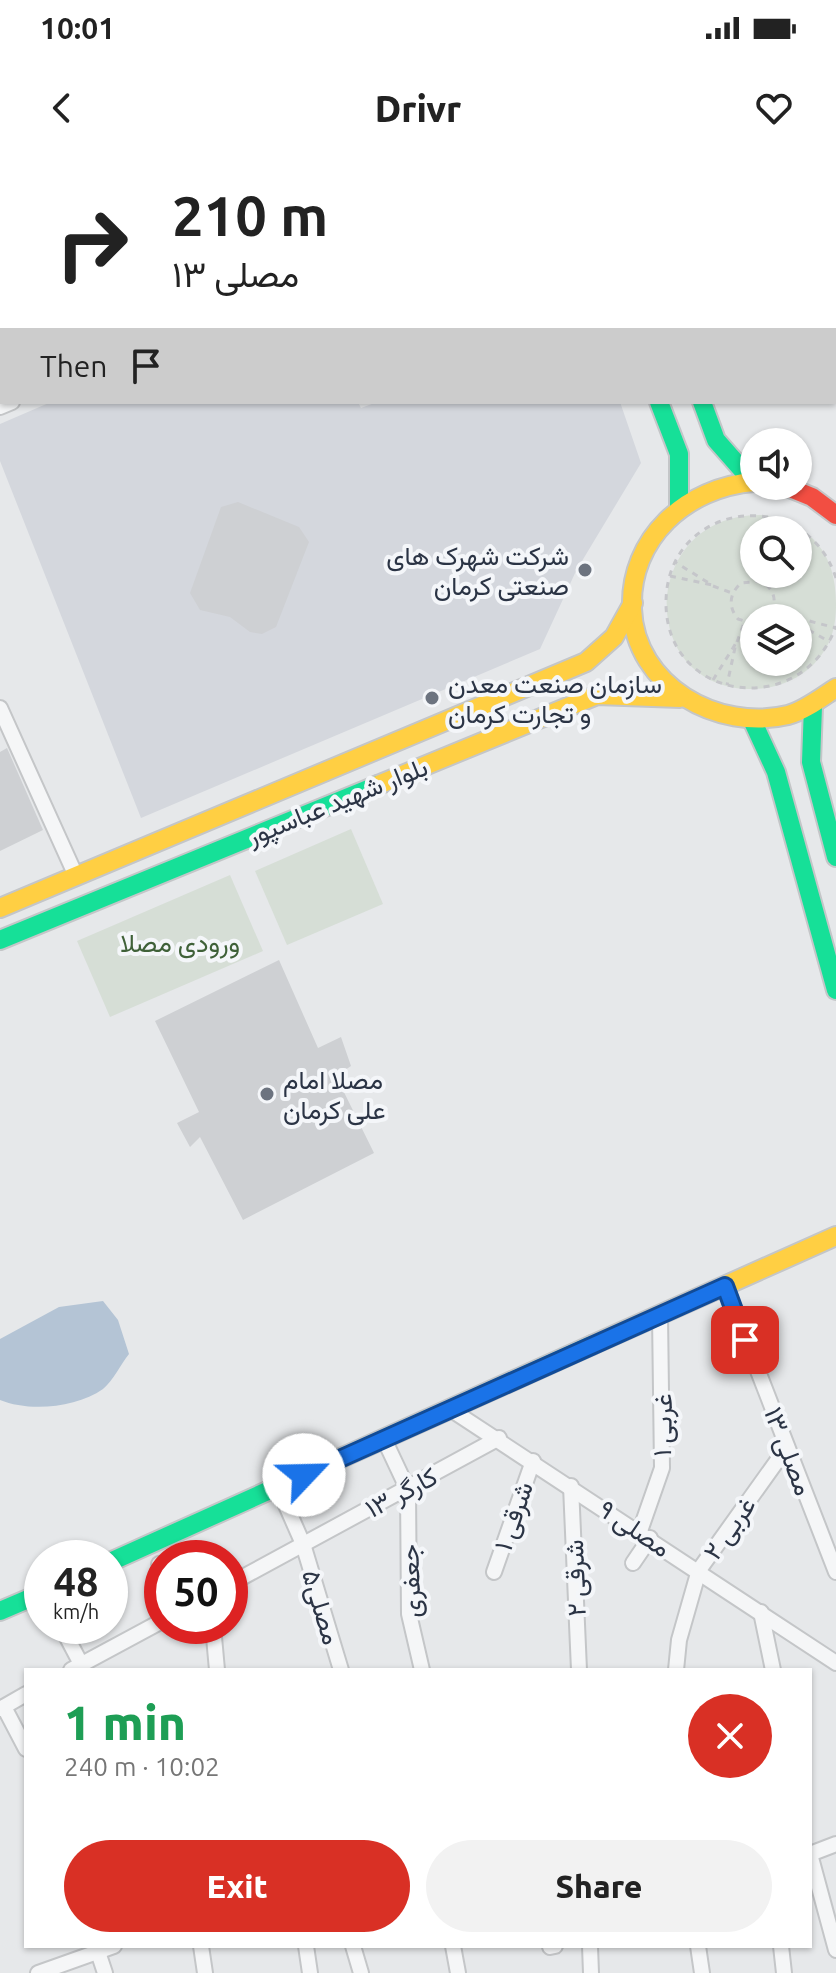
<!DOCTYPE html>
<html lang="en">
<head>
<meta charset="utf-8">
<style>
  :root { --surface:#fff; --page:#f2f2f2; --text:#222; --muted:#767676; --accent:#d93025 }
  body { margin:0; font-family:Ubuntu,Vazirmatn,sans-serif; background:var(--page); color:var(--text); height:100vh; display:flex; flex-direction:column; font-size:30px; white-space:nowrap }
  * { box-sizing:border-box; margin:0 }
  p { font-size:26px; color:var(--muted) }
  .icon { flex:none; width:44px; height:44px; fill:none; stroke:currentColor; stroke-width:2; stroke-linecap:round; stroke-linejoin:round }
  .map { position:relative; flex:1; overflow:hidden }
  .side { position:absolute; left:24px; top:1508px; width:788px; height:280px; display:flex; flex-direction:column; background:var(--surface); border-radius:0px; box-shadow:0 2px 6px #0004 }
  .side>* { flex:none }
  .guide { position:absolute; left:0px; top:0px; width:836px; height:244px; box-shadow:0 2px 6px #0004; background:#fff; color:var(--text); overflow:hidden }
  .controls { position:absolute; left:740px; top:268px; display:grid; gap:16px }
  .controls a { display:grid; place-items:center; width:72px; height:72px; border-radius:50%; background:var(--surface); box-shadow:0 2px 6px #0004; font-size:40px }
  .speed { position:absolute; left:24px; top:1380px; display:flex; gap:16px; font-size:40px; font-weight:700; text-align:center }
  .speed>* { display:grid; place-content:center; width:104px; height:104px; border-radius:50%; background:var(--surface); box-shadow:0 2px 6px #0004; line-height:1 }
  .speed small { font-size:20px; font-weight:400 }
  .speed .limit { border:12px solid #d22; background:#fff; color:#111 }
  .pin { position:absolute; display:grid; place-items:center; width:68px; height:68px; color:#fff; margin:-34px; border-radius:16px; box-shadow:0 4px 12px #0006 }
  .me { position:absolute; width:88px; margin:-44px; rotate:66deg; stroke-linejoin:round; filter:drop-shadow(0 0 6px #0008) }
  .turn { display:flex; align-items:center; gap:28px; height:168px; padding:0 40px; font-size:36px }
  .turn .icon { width:104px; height:104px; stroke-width:2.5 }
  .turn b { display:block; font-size:56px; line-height:68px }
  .then { display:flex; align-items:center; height:76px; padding:0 40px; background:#0003; gap:16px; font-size:30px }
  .round { display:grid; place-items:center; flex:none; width:84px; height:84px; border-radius:42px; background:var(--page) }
  .headline { display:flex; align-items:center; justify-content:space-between; height:136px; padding:0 40px }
  h1 { font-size:48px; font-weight:800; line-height:60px; color:#1e9e55 }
  .primary-button { display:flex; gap:16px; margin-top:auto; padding:16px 40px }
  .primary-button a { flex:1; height:92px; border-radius:48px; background:var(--accent); color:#fff; font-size:32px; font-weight:800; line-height:92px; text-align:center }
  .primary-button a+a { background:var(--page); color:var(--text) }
  .status { display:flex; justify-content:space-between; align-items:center; height:56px; padding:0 40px; background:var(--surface); direction:ltr }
  .status svg { height:22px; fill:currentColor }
  header { display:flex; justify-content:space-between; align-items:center; height:104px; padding:0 40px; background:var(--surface); font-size:36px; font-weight:800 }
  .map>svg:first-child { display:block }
  .built { fill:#d4d7dd }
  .green { fill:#d6ded6; fill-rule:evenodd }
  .water { fill:#b4c4d5 }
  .building { fill:#ced0d3 }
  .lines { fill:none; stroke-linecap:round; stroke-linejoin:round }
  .street-casing { stroke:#c4c6c8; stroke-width:18 }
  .fast-casing { stroke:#c4c6c8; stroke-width:22 }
  .slow-casing { stroke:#c4c6c8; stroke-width:22 }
  .jam-casing { stroke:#c4c6c8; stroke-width:22 }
  .path { stroke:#c5c6ca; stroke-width:3; stroke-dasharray:6 6; stroke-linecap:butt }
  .street { stroke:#f5f6f7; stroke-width:14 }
  .fast { stroke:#16e098; stroke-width:18 }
  .slow { stroke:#ffcf43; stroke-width:18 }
  .jam { stroke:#f24e42; stroke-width:18 }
  .route-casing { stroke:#114b97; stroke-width:20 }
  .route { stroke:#1a73e8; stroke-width:14 }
  .poi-dot { fill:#6c737f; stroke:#f4f6f9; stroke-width:3 }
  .labels { text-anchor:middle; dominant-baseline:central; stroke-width:8; stroke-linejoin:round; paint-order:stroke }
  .poi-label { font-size:26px; fill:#2b3445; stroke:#f4f6f9; text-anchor:start }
  .street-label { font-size:26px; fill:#2b3445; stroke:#f4f6f9 }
  .park-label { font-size:26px; fill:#3f6138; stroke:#f4f6f9 }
</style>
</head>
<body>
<div class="status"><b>10:01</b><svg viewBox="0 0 49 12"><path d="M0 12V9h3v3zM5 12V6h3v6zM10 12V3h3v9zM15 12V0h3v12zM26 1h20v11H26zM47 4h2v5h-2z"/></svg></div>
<header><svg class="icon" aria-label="back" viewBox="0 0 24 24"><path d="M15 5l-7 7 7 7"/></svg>Drivr<svg class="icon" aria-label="heart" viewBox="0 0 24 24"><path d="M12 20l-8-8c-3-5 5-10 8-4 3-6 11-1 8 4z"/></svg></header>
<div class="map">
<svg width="836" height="1813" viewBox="0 0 836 1813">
  <rect width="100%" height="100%" fill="#e6e8ea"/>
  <!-- built -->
  <polygon class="built" points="51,242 358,242 361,248 377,242 620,242 641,303 576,411 540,489 141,658 0,301 0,264"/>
  <!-- green -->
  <g class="green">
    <path d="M764,355c49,11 72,39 72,89 0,24 -5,42 -22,60 -18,18 -42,26 -67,25 -113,-5 -106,-178 17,-174zM754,370h44v44h-44zM754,458h44v44h-44z"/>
    <polygon points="351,669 383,744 287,785 255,711"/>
    <polygon points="230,715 263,791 110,857 77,781"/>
  </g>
  <!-- water -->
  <path class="water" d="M103,1141l15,19 11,34c-8,10 -16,27 -26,35 -27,19 -74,23 -103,11v-61l59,-32z"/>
  <!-- building -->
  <g class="building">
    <polygon points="238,342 299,367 309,382 276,467 262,474 250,472 230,457 200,450 190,433 221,347"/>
    <polygon points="7,588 43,670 0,691 0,592"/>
    <polygon points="279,800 318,888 341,877 351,906 336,916 374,993 243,1060 200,977 190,987 177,963 199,952 155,861"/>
  </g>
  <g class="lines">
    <defs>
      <g id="street">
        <polyline points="340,0 340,2"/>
        <polyline points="479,0 480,2"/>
        <polyline points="167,2 168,0"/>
        <polyline points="250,2 255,0"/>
        <polyline points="0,247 12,242"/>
        <polyline points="0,548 76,716"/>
        <polyline points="725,1126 836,1412"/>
        <polyline points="450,1249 836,1503"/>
        <polyline points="384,1279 408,1330 409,1454 422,1510"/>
        <polyline points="571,1326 579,1510"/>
        <polyline points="278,1327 303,1384 341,1510"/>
        <polyline points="640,1371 662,1308 660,1155"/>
        <polyline points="633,1403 650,1378"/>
        <polyline points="159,1404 162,1410"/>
        <polyline points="494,1412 533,1301"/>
        <polyline points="230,1424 499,1278"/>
        <polyline points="761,1452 773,1510"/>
        <polyline points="61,1466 81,1504"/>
        <polyline points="213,1466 217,1510"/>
        <polyline points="71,1510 162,1461"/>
        <polyline points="676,1510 679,1480 699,1410 787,1287"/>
        <polyline points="4,1547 26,1589"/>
        <polyline points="0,1549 26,1534"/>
        <polyline points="836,1684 810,1694 836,1790"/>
        <polyline points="201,1786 205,1813"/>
        <polyline points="306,1786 310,1813"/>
        <polyline points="353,1786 361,1813"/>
        <polyline points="453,1786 458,1813"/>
        <polyline points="590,1786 591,1813"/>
        <polyline points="698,1786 702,1813"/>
        <polyline points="781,1786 784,1813"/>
        <polyline points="550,1787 555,1786"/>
        <polyline points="98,1792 105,1813"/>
        <polyline points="38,1813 114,1786"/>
      </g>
      <g id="fast">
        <polyline points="611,0 612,2"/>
        <polyline points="659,242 679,294 679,347"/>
        <polyline points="702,242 716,280 752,321"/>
        <polyline points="813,546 811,602 836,697"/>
        <polyline points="753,562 776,612 836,830"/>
        <polyline points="0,780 378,625"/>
        <polyline points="110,1402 592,1185"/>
        <polyline points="0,1451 42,1433"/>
      </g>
      <g id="slow">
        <polyline points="570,0 571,2"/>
        <path d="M754,322c-67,5 -125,56 -122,127 3,77 86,123 156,106 16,-4 34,-18 48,-27"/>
        <polyline points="378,625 597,535 680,538"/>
        <polyline points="0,748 586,502 614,477 633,443"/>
        <polyline points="592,1185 836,1076"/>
      </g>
      <g id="jam">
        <polyline points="695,2 705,0"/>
        <polyline points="785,326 812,337 836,355"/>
      </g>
    </defs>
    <!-- street casing -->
    <use href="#street" class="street-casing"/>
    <!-- fast casing -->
    <use href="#fast" class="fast-casing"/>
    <!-- slow casing -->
    <use href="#slow" class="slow-casing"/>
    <!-- jam casing -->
    <use href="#jam" class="jam-casing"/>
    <!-- path -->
    <g class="path">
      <polyline points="775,370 778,358"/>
      <polyline points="670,416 712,425 675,402"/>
      <path d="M836,418c-31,-95 -169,-77 -170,24 -1,100 136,119 170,24"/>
      <polyline points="713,426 732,433"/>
      <polyline points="773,450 792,458"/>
      <polyline points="798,458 836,468"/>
      <path d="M754,464l-16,-5c-10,-12 -9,-25 3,-36l20,-2c15,9 17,23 7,37"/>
      <polyline points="798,464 830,482"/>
      <polyline points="737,482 744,463"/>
      <polyline points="713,520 736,483 727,525"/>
    </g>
    <!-- street -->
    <use href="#street" class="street"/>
    <!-- fast -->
    <use href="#fast" class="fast"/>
    <!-- slow -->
    <use href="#slow" class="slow"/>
    <!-- jam -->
    <use href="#jam" class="jam"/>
  </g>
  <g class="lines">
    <defs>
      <polyline id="route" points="304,1315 725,1126 745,1180"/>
    </defs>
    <!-- route casing -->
    <use href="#route" class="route-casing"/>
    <!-- route -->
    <use href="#route" class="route"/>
  </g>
  <!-- markers -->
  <g class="poi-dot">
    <circle cx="585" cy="410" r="8"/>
    <circle cx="432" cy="538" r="8"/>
    <circle cx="267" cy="934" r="8"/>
  </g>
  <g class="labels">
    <!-- poi labels -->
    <g class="poi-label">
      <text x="569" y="395" text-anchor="end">شرکت شهرک های<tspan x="569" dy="30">صنعتی کرمان</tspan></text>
      <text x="448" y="523">سازمان صنعت معدن<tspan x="448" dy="30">و تجارت کرمان</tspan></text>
      <text x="283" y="919">مصلا امام<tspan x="283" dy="30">علی کرمان</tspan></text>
    </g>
    <!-- street labels -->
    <g class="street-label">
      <text transform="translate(337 641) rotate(-22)">بلوار شهید عباسپور</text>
      <text transform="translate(662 1265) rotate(-89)">۱ غربی</text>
      <text transform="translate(789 1291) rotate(69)">مصلی ۱۳</text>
      <text transform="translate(401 1332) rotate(-28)">کارگر ۱۳</text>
      <text transform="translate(513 1356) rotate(-71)">۱ شرقی</text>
      <text transform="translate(635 1368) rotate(34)">مصلی ۹</text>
      <text transform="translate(729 1368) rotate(-55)">۲ غربی</text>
      <text transform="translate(575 1418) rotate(-92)">۲ شرقی</text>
      <text transform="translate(410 1421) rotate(-92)">جعفری</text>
      <text transform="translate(322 1447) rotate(73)">مصلی۵</text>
    </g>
    <!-- park labels -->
    <g class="park-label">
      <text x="180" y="782">ورودی مصلا</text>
    </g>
  </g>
</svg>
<div class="controls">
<a><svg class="icon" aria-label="sound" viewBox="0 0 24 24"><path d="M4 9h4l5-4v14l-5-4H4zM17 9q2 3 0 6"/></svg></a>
<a><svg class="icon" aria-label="search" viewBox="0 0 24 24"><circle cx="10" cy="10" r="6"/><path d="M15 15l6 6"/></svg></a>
<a><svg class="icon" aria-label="layers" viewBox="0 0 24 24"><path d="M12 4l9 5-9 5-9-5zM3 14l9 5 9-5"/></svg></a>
</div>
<div class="speed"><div>48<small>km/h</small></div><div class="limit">50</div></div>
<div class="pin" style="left:745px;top:1180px;background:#d93025"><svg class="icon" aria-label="arrive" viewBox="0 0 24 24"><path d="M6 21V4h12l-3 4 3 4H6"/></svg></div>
<svg class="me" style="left:304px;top:1315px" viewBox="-20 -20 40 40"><circle r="19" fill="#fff"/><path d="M0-13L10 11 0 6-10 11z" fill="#1a73e8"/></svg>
<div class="guide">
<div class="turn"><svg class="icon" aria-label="right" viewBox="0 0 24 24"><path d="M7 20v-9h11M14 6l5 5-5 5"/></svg><div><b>210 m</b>مصلی ۱۳</div></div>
<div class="then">Then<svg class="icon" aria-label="arrive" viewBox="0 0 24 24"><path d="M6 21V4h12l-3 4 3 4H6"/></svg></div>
</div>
<section class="side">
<div class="headline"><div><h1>1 min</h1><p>240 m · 10:02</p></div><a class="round" style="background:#d93025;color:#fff"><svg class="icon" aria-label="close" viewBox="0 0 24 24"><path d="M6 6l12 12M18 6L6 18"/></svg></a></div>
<div class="primary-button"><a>Exit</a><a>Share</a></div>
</section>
</div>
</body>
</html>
